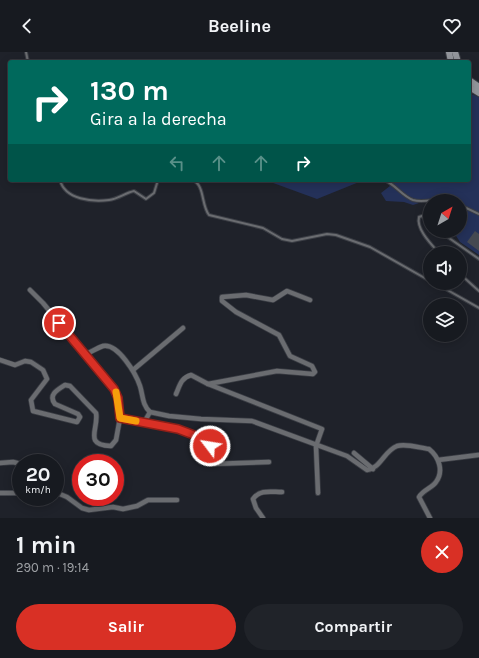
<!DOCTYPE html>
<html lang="es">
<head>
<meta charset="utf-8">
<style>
  :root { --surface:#171a20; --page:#202329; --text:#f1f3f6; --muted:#9ea1a5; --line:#36383e; --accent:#d93025 }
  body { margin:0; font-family:Karla,sans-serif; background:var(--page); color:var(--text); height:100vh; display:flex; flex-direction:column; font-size:15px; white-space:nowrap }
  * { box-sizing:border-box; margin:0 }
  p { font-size:13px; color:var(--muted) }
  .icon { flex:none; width:22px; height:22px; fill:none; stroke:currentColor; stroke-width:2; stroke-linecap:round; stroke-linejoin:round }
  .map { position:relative; height:466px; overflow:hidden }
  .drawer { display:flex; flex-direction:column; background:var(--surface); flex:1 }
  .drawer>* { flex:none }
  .hud { position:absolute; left:8px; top:8px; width:463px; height:122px; border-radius:4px; box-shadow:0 2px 10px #0003,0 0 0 1px var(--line); background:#00695c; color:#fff; overflow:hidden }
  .needle { width:26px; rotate:39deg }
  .fabs { position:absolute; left:423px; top:142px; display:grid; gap:8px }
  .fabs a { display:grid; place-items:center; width:44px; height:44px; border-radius:50%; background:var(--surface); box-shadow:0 2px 10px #0003,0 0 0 1px var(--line); font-size:20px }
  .speed { position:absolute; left:12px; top:402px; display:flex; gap:8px; font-size:20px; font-weight:700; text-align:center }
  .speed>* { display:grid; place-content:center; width:52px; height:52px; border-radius:50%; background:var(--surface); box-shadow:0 2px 10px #0003,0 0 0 1px var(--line); line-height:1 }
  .speed small { font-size:10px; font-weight:400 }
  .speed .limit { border:6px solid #d22; background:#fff; color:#111 }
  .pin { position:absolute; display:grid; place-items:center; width:34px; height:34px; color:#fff; margin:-17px; border:2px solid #fff; border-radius:50%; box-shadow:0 1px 4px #0007 }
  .me { position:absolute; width:44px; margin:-22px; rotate:301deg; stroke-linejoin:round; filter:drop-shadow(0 0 3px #0008) }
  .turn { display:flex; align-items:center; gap:14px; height:84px; padding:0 16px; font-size:18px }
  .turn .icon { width:52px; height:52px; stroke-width:2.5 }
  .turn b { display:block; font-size:28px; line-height:34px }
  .lanes { display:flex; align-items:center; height:38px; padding:0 16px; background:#0003; justify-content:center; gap:20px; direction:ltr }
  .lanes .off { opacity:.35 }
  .round { display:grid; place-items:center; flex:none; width:42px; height:42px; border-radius:21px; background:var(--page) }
  .overview { display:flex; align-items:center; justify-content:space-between; height:68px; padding:0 16px }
  h1 { font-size:24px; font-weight:700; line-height:30px }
  .button { display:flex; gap:8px; margin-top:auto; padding:8px 16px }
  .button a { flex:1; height:46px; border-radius:24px; background:var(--accent); color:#fff; font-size:16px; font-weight:700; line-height:46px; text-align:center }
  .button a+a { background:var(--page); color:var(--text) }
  header { display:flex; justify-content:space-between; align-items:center; height:52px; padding:0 16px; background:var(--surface); font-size:18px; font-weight:700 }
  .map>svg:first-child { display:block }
  .green { fill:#243159 }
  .building { fill:#454951 }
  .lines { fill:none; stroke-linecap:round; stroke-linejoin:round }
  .lane-casing { stroke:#3a3d44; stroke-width:4 }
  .street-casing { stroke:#3a3d44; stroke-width:6 }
  .secondary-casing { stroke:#3a3d44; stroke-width:8 }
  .lane { stroke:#6a6c70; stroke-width:2 }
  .street { stroke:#6a6c70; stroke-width:4.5 }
  .secondary { stroke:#93969c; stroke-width:6 }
  .route-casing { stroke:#8d1f18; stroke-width:10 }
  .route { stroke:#d93025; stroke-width:7 }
  .slow { stroke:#f59e0b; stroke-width:7 }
</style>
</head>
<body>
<header><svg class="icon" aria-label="back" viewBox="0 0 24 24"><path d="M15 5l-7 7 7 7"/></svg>Beeline<svg class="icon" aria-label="heart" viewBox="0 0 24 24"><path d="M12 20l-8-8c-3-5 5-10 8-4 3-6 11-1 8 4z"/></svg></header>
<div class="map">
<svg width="479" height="466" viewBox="0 0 479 466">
  <rect width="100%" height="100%" fill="#1f222a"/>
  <!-- green -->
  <g class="green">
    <polygon points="469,41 479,45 479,203 460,190 453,179 460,179 460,149 425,149 413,153 404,150 386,149 381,141 390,134 388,130 380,128 469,128"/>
    <polygon points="265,128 364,128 317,147"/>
  </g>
  <!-- building -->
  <polygon class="building" points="475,179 479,182 479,199 467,190"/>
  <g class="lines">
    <defs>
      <g id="lane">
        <polyline points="26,0 28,10"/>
        <path d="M60,128c5,20 33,22 49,20 9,-1 16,-7 25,-9l12,8 8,-6 4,-13"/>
        <path d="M193,128c12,6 8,25 16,35l54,13 19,11 10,2 35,-7 9,1 34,12 60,34"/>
        <path d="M384,128c11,4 18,16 29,20 12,4 28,-4 41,1"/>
        <polyline points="460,153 479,162"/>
        <path d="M430,172l-8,-8 -3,1c-3,12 12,27 20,36"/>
        <polyline points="439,179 479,207"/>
        <polyline points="460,222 479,239"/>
        <polyline points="435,231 479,256"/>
      </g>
      <g id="street">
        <polyline points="30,238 43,251 114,337 118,346 120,366 178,377 207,388 210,394 206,406 210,412 269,410"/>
        <polyline points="310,248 287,239 273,248 246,243 222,245 222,249 236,260 279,283 290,304 312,314 315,320 313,322 277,319 208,332 322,377 316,394 318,441"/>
        <path d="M86,302c5,-2 11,-6 17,-8 15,-3 33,28 37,40 3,9 2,19 10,26l19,4 32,3 51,2 95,35 20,14c14,-2 17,-19 30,-24 9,-3 23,2 32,3 10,8 15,22 7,33 -4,6 -13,8 -17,15l11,21"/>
        <path d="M0,308l15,5 10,-4 6,1 12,8 4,9 -16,21 2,11 44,11 3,-5 -2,-3 -23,-10c-7,-9 2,-14 10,-19l5,1 26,27c3,16 -13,32 15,33l5,-6 4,-22"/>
        <polyline points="133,318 183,276"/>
        <path d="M176,342c4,-9 5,-16 15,-19l17,9"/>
        <polyline points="146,372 146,367 150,360"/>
        <polyline points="354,401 373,417"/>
        <polyline points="438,408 478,403"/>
        <polyline points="0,411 13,410 21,412"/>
        <polyline points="55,440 67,445 82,456 89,458 113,455 123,457 137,454 148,448 177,448"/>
        <polyline points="0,441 21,441"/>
        <path d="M263,466l-7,-10 -3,-9c7,-10 18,-7 29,-7"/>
      </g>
      <g id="secondary">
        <polyline points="449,0 451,10"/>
        <polyline points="455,0 458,10"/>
        <polyline points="469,28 479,35"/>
        <polyline points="469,35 479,41"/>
      </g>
    </defs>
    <!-- lane casing -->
    <use href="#lane" class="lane-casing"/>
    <!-- street casing -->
    <use href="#street" class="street-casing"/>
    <!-- secondary casing -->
    <use href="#secondary" class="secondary-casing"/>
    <!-- lane -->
    <use href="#lane" class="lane"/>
    <!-- street -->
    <use href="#street" class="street"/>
    <!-- secondary -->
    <use href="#secondary" class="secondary"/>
  </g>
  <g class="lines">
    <defs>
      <polyline id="route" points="59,271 114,337 118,346 120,366 178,377 207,388 210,394"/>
    </defs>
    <!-- route casing -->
    <use href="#route" class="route-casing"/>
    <!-- route -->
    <use href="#route" class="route"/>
    <!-- slow -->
    <polyline class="slow" points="116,340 120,366 136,369"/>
  </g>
</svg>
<div class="fabs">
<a><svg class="needle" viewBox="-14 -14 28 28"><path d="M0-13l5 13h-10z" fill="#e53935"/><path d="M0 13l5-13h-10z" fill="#9ea1a5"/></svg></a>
<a><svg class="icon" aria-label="sound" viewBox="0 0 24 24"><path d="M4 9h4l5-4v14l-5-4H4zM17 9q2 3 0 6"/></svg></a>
<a><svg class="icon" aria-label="layers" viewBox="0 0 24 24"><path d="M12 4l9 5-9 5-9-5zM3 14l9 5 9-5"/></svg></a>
</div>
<div class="speed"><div>20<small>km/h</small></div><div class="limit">30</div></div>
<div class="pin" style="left:59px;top:271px;background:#d93025"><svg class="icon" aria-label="arrive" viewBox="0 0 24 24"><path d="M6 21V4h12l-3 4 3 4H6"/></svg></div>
<svg class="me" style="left:210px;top:394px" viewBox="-20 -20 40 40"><circle r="17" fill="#d93025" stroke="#fff" stroke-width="3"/><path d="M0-11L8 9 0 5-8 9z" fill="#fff"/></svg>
<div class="hud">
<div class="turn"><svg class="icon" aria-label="right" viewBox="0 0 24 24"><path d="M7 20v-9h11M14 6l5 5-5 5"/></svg><div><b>130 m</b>Gira a la derecha</div></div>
<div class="lanes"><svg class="icon off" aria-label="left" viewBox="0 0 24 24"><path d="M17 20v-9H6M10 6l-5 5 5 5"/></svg><svg class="icon off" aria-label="ahead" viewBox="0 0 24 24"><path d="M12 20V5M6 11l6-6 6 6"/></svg><svg class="icon off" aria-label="ahead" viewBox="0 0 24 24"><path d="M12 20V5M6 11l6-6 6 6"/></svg><svg class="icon" aria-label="right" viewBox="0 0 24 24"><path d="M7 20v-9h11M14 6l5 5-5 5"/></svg></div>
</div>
</div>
<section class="drawer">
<div class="overview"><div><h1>1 min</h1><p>290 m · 19:14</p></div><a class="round" style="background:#d93025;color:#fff"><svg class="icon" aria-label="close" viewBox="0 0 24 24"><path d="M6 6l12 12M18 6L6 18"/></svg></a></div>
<div class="button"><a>Salir</a><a>Compartir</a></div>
</section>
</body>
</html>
